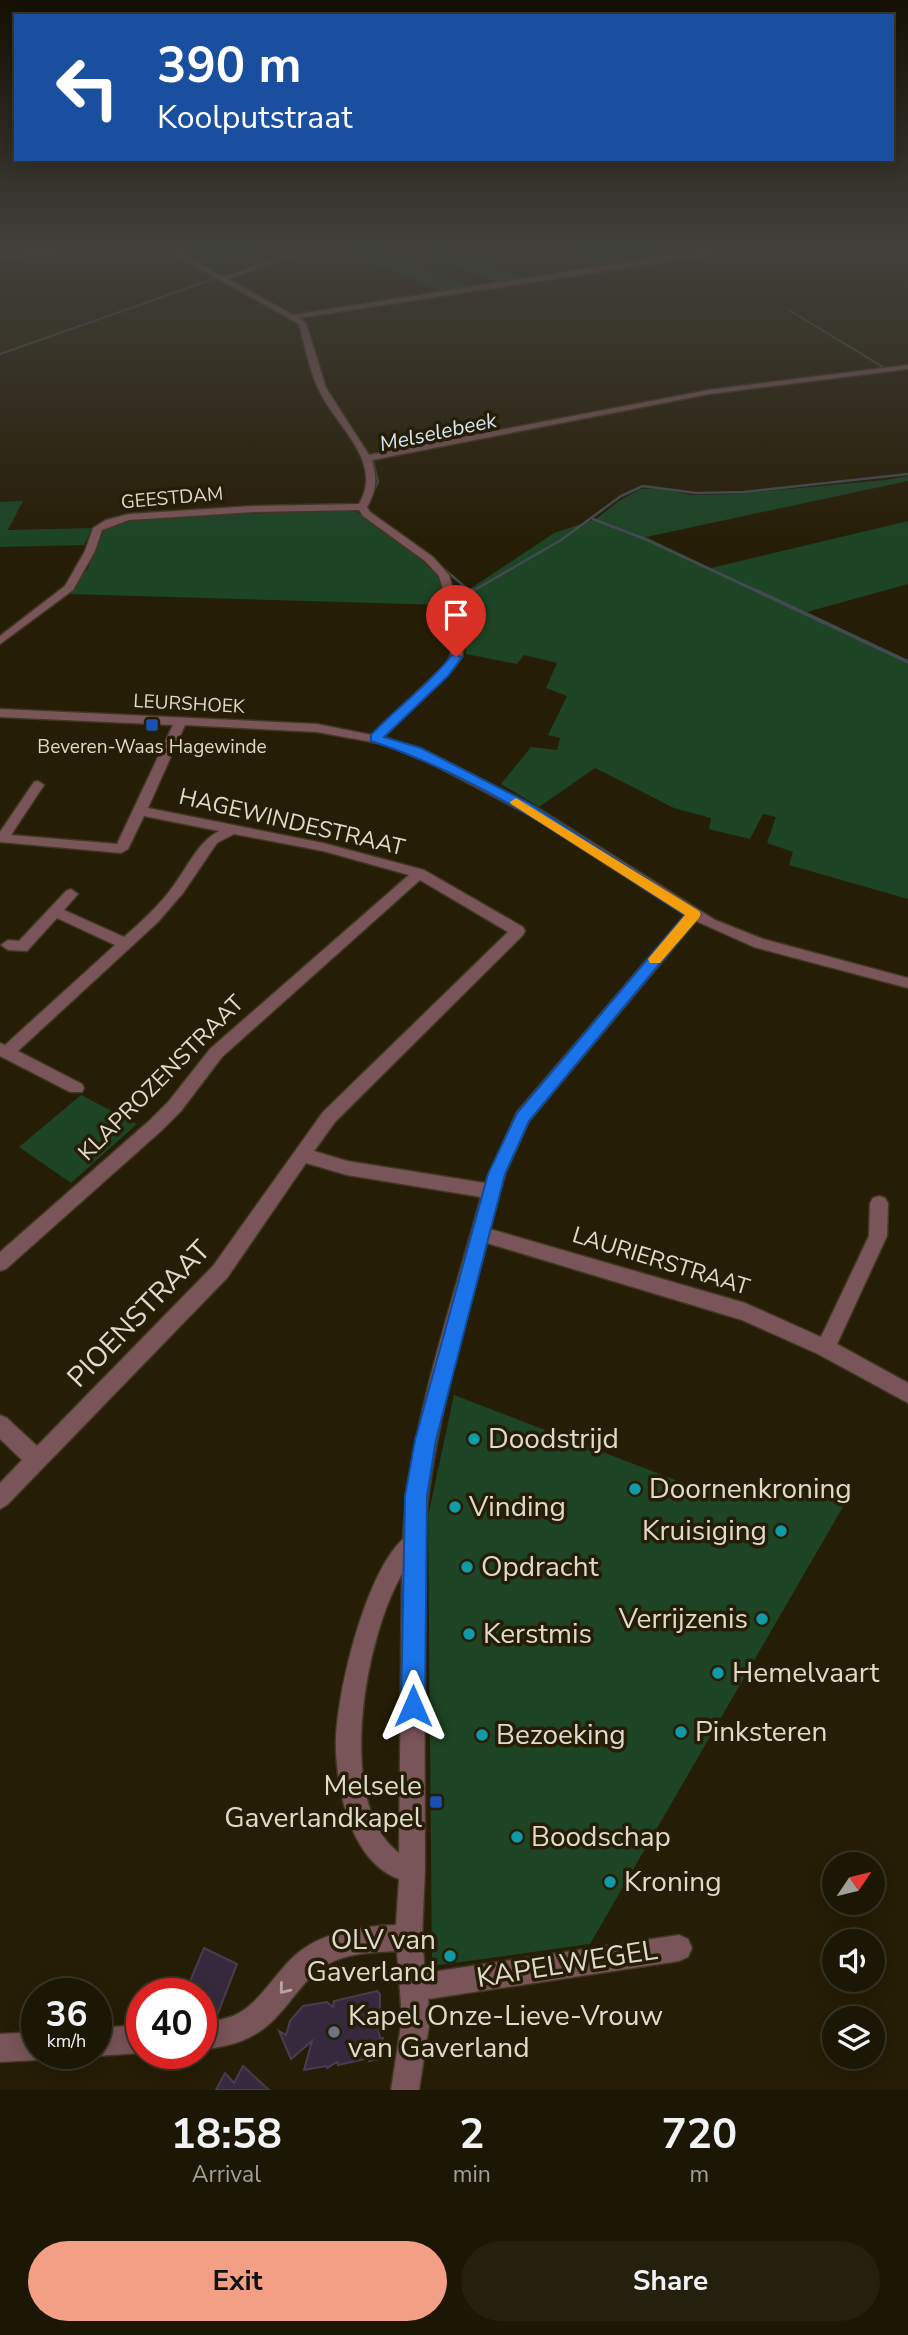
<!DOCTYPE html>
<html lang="en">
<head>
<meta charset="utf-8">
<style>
  :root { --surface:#1c1604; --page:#251f0e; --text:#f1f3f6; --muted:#a09f9a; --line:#3a3526; --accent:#f39f85 }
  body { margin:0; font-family:"Nunito Sans",sans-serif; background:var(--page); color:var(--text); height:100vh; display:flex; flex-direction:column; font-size:26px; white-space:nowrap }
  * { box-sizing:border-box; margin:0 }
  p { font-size:23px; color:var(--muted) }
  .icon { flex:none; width:38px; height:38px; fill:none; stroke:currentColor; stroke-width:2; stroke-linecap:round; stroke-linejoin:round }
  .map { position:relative; height:2090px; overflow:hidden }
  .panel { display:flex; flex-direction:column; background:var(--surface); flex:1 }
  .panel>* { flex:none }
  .hud { position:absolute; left:14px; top:14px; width:880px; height:147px; border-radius:0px; box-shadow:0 4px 18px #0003,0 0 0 2px var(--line); background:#1a4fa0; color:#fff; overflow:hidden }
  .needle { width:46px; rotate:55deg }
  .fabs { position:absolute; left:822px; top:1852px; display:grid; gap:14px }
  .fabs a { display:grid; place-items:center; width:63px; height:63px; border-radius:50%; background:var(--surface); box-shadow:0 4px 18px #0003,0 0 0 2px var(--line); font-size:35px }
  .speed { position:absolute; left:21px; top:1978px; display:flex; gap:14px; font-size:35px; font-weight:700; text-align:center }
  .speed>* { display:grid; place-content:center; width:91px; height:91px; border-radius:50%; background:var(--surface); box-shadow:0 4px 18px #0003,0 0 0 2px var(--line); line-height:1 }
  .speed small { font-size:18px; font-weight:400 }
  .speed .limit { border:10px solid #d22; background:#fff; color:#111 }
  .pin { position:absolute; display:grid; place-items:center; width:60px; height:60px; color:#fff; margin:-72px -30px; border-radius:50% 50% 50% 0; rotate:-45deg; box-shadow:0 0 7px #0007 }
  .pin .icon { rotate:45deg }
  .me { position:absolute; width:77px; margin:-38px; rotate:0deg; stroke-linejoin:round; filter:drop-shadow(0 0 5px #0008) }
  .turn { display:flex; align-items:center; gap:24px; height:147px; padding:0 28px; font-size:32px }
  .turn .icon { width:91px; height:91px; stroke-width:2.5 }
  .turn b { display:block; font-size:49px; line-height:60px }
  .eta { display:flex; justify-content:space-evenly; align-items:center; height:119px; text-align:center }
  .eta b { font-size:42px; font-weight:700; line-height:49px }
  .cta { display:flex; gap:14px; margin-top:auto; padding:14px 28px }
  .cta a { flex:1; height:80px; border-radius:42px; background:var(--accent); color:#111; font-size:28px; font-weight:700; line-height:80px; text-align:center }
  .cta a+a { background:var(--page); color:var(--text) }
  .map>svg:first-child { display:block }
  .green { fill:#1d4425 }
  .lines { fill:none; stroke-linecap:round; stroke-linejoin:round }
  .stream-far2 { stroke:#434a52; stroke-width:2 }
  .stream-far1 { stroke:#434a52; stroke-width:2.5 }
  .stream { stroke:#434a52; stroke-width:3.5 }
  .building { fill:#37293d; stroke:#4a3b50; stroke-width:2 }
  .minor-casing { stroke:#403722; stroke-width:3 }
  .minor { fill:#795458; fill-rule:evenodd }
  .oneway { stroke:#b6a49e }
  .route { fill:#1a73e8; stroke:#114b97; stroke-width:2 }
  .slow { fill:#f59e0b }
  .transit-dot { fill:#1a4fb4; stroke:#261d06; stroke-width:2.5 }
  .culture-dot { fill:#0f9aa8; stroke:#261d06; stroke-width:2.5 }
  .worship-dot { fill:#6b7280; stroke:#261d06; stroke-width:2.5 }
  .labels { text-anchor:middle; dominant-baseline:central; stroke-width:7; stroke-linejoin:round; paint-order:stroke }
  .far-street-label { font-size:19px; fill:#dfdacc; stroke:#261d06 }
  .far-poi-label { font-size:19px; fill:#dfdacc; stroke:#261d06 }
  .far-water-label { font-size:21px; font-style:italic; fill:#d4e6f5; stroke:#261d06 }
  .street-label { font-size:23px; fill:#dfdacc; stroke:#261d06 }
  .near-street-label { font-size:28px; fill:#dfdacc; stroke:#261d06 }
  .near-poi-label { font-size:28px; fill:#dfdacc; stroke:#261d06; text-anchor:start }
</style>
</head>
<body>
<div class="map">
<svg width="908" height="2090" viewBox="0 0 908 2090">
  <rect width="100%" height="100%" fill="#261d06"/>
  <!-- green -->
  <g class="green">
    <polygon points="174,249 255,249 271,256 258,259 236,257 203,264"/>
    <polygon points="340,249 374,249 467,286 443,291"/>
    <polygon points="412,249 449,249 523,277 496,282"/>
    <polygon points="571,249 661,249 674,256 601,267"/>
    <polygon points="908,476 908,481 646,537 711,568 908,521 908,584 807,612 908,660 908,899 789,865 793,852 767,843 776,817 763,814 750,839 709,829 711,818 674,808 595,768 539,807 501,784 531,747 557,750 560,738 548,735 567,696 546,688 557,663 524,655 517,664 466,654 461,591 467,591 554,533 596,519 619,501 641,489 659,488 691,495 736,494 885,480"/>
    <polygon points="23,501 8,530 92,528 84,545 0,547 0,502"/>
    <polygon points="347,511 357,512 432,568 442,584 445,605 68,594 88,568 103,530 112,523 197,515"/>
    <polygon points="81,1095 137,1124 71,1183 19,1147"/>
    <polygon points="454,1395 691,1486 851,1493 590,1944 432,1966 428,1516"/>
  </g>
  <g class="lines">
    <!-- stream-far2 -->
    <g class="stream-far2">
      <polyline points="177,249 203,264"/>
      <polyline points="88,252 159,249 170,251"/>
      <polyline points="789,310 883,367"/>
      <polyline points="0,354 216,278 214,276"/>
    </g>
    <!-- stream-far1 -->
    <g class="stream-far1">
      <polyline points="369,501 378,482 373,461 379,458"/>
      <polyline points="593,519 645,539 759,592"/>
      <polyline points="437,563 471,592 561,540 621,496 643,486 696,493 744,492 908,474"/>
    </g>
    <!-- stream -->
    <g class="stream">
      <polyline points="469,590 474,590"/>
      <polyline points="755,590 908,662"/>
    </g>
  </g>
  <!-- building -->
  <g class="building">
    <polygon points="204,1948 237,1964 216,2018 201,2019 201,1993 185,1993"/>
    <polygon points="377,1991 380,1994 380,2010 377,2014 380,2039 383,2038 381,2059 369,2061 369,2058 338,2065 337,2062 327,2068 326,2066 304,2070 312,2041 291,2059 279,2031 286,2035 290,2021 303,2006 327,2002 333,2007 334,2001"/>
    <polygon points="243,2066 269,2090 216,2090 225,2073 234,2083"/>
  </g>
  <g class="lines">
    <defs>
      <g id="minor">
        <polygon points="105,249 139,249 0,258 0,254"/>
        <path d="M165,249h7l51,28 81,-28h8l-84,30 65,36 380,-60 75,-6 -449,69 7,5 20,65 43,67 340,-65 199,-25v4l-199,25 -337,66c5,19 5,29 -5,47l3,5 63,45 16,18 16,58 -3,24 -7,10 -71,70 52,19 105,54 174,110 48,19 145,39v10l-154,-41 -58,-26 -167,200 -24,53 -15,55 255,74 76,34 48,-101 1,-33 3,-5 6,-2 6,2 3,5 -1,33 -50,108 71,39v20l-90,-49 -76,-34 -255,-77c-27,101 -57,197 -63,301l1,324 -3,70 3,35 254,-38 9,4 4,9 -4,9 -9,4 -251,38 2,20 -11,71h-28l11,-71 -5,-68c-23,1 -49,2 -69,13 -28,16 -40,47 -65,65 -18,14 -40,18 -62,21v-28c11,-1 22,-2 32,-6 28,-12 42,-45 66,-64 27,-21 64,-26 97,-27l3,-46c-47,-17 -61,-84 -63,-128 -2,-51 29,-178 67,-212 7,-117 48,-231 78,-342l-134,-22 -41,-12 -79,115 -220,227 -7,4v-26l22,-23 -22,-21v-24l7,3 30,28 176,-180 110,-154 185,-180 -88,-52 -198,177 -41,54 -20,20 -155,138 -6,2v-19l149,-131 20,-20 41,-52 199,-174 -86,-24 -89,-17 -17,9 -34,50 -25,29 -140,129 64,33 2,4 -2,4h-12l-70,-36v-13l5,2 110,-100 -58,-27 -30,33 -19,-1 -7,-5 7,-5 11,1 47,-50 5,-2 7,5 -14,16 60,27c18,-16 36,-32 50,-52 14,-19 24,-43 45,-54l-75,-15 -16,33 -7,4 -121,-11v-10l34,-50 4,-1 6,4 -33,50 106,9 56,-119 -173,-8v-8l317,15 55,11 75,-72 3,-6 5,-24 -16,-57 -14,-15 -62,-45 -4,-6 -105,2 -125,8 -27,10 -7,21 -22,39 -73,54v-8l65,-50 20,-35 8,-23 13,-8 23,-6 125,-8 105,-2c26,-43 -25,-79 -41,-116 -9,-20 -13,-43 -19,-64zM185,725l132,7 66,12 45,18 103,54 154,99 -168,197 -32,71 -138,-22 -33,-10 21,-29 188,-187 2,-4 -2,-4 -99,-57 -101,-27 -175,-35zM402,1574l-3,279c-66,-50 -33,-218 3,-279z"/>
        <polygon points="142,2025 142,2053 96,2056 89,2053 96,2053 96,2028"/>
        <polygon points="37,2032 37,2053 48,2053 47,2056 37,2060 0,2062 0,2034"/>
      </g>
    </defs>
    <!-- minor casing -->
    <use href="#minor" class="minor-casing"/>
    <!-- minor -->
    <use href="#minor" class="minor"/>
  </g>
  <!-- one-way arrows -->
  <defs><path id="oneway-chevron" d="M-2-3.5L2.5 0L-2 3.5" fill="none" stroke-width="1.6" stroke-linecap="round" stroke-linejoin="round" transform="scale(1.75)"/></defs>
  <use class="oneway" href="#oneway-chevron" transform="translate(284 1989) rotate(129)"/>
  <!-- sky -->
  <linearGradient id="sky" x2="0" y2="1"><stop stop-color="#151003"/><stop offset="0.46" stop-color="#41403b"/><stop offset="1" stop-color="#41403b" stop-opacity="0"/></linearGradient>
  <rect width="908" height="541" fill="url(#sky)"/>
  <!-- route -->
  <path class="route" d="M452,655l10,2 -14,19 -64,61 37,11 106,54 174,112 -172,207 -24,53 -69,266 -9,56 -2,210 -4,9 -8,3 -9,-3 -3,-9 4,-210 10,-56 73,-266 29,-61 168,-198c-100,-64 -200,-137 -314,-174v-6c26,-28 58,-50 81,-80z"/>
  <!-- slow -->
  <polygon class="slow" points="516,798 699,911 701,914 699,918 660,963 650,963 648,959 685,915 511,804 510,802"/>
  <!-- markers -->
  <g class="transit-dot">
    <rect x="145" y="718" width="14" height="14" rx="3.5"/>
    <rect x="429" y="1795" width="14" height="14" rx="3.5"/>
  </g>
  <g class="culture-dot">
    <circle cx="474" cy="1439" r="7"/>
    <circle cx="635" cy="1489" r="7"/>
    <circle cx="455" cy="1507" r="7"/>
    <circle cx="781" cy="1531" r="7"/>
    <circle cx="467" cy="1567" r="7"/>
    <circle cx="762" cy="1619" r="7"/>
    <circle cx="469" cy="1634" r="7"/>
    <circle cx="718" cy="1673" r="7"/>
    <circle cx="681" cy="1732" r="7"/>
    <circle cx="482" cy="1735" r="7"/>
    <circle cx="517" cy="1837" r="7"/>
    <circle cx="610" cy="1882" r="7"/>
    <circle cx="450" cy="1956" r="7"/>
  </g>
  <circle class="worship-dot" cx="334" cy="2032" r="7"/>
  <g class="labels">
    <!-- far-street labels -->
    <g class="far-street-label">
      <text transform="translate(172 498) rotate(-5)">GEESTDAM</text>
      <text transform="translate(189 704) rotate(3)">LEURSHOEK</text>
    </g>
    <!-- far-poi labels -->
    <g class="far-poi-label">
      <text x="152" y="747">Beveren-Waas Hagewinde</text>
    </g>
    <!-- far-water labels -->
    <g class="far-water-label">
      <text transform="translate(438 432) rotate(-12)">Melselebeek</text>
    </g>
    <!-- street labels -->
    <g class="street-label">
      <text transform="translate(292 822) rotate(13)">HAGEWINDESTRAAT</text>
      <text transform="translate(161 1078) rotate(-45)">KLAPROZENSTRAAT</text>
      <text transform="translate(661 1261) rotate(17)">LAURIERSTRAAT</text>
    </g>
    <!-- near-street labels -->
    <g class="near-street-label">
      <text transform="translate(139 1314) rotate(-46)">PIOENSTRAAT</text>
      <text transform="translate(567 1964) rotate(-9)">KAPELWEGEL</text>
    </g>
    <!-- near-poi labels -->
    <g class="near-poi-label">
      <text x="488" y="1439">Doodstrijd</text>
      <text x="649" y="1489">Doornenkroning</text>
      <text x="469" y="1507">Vinding</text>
      <text x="767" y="1531" text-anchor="end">Kruisiging</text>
      <text x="481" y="1567">Opdracht</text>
      <text x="748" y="1619" text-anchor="end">Verrijzenis</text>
      <text x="483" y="1634">Kerstmis</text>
      <text x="732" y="1673">Hemelvaart</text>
      <text x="695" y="1732">Pinksteren</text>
      <text x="496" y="1735">Bezoeking</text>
      <text x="422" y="1786" text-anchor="end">Melsele<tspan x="422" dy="32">Gaverlandkapel</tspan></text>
      <text x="531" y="1837">Boodschap</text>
      <text x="624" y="1882">Kroning</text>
      <text x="436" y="1940" text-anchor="end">OLV van<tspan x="436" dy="32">Gaverland</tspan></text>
      <text x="348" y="2016">Kapel Onze-Lieve-Vrouw<tspan x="348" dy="32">van Gaverland</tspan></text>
    </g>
  </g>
</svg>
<div class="fabs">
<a><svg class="needle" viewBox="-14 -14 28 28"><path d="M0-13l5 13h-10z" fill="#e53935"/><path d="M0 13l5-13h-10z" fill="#a09f9a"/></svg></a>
<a><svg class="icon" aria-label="sound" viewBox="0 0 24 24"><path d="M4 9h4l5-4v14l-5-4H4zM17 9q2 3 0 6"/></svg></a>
<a><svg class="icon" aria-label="layers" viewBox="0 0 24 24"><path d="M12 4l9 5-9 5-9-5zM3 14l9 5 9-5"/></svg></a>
</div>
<div class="speed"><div>36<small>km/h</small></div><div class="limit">40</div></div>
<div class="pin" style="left:456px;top:657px;background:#d93025"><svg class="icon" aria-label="arrive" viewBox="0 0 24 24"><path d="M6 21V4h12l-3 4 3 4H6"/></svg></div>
<svg class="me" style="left:413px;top:1706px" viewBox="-20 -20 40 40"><path d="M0-17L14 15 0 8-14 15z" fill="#1a73e8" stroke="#fff" stroke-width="4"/></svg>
<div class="hud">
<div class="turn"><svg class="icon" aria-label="left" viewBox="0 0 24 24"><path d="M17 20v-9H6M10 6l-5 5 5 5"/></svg><div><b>390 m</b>Koolputstraat</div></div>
</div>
</div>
<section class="panel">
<div class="eta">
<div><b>18:58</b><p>Arrival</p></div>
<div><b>2</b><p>min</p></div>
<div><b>720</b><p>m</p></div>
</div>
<div class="cta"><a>Exit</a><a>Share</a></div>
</section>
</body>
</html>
